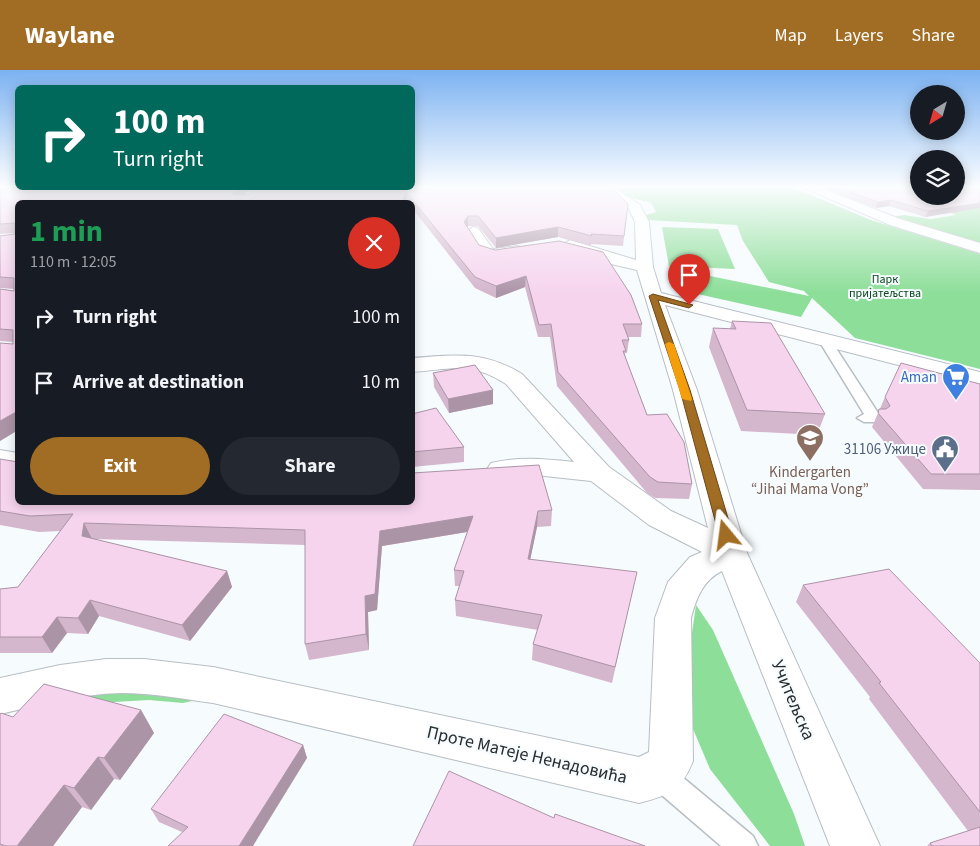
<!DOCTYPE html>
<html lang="en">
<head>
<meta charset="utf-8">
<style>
  :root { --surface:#171b24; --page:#242831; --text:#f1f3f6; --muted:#9ea1a6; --accent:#a16d24 }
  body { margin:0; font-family:"Source Sans 3",sans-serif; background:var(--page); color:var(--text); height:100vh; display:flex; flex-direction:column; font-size:19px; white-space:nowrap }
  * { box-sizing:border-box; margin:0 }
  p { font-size:16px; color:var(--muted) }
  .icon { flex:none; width:28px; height:28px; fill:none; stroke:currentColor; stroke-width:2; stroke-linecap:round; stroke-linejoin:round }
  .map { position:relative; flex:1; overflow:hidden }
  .drawer { position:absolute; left:15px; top:130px; width:400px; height:305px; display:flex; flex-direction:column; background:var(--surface); border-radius:8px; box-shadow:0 2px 12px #0003 }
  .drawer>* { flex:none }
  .guide { position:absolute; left:15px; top:15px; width:400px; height:105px; border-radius:8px; box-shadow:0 2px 12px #0003; background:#00695c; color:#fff; overflow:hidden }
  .needle { width:32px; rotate:217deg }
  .tools { position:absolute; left:910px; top:15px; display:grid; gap:10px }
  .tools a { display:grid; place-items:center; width:55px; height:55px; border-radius:50%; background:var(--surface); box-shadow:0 2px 12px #0003; font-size:25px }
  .pin { position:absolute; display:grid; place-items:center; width:42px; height:42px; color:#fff; margin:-51px -21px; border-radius:50% 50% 50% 0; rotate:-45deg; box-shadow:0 0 5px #0007 }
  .pin .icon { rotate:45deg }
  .me { position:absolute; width:55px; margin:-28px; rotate:344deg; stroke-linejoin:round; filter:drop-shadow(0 0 4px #0008) }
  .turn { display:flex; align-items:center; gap:18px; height:105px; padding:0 15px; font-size:22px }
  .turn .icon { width:65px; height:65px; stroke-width:2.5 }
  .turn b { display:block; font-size:35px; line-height:42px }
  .round { display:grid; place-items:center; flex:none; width:52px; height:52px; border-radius:26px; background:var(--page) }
  .summary { display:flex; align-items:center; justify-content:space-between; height:85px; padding:0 15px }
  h1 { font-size:30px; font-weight:700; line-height:38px; color:#1e9e55 }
  .button { display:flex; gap:10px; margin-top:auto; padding:10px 15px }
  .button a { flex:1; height:58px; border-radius:30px; background:var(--accent); color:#fff; font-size:20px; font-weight:700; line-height:58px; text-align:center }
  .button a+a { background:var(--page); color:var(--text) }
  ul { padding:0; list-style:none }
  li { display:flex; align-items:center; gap:15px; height:65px; padding:0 15px }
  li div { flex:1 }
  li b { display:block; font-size:19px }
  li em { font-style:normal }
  header { display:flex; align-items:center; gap:30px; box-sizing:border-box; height:70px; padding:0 25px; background:var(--accent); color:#fff }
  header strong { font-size:24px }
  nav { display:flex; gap:28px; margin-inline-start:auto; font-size:18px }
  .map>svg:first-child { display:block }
  .green { fill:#8cde98 }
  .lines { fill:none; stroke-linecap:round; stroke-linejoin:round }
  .service-casing { stroke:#b7bec4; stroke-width:3 }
  .minor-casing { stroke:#b7bec4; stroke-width:2 }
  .tertiary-casing { stroke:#b7bec4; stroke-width:2 }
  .service { fill:#fff; fill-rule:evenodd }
  .minor { fill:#fff; fill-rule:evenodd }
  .tertiary { fill:#fff; fill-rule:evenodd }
  .wall { fill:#d4b6cd }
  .shaded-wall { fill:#ac94a7 }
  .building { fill:#f6d4ee; stroke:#ac94a7 }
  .route { fill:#a16d24; stroke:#694717 }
  .slow { fill:#f59e0b }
  .labels { text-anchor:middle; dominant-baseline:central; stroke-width:4; stroke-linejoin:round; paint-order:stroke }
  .far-park-label { font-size:12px; fill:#09471b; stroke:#f6fbfe }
  .shop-label { font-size:15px; fill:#366cbe; stroke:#f6fbfe; text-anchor:end }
  .service-label { font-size:15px; fill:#4e5e75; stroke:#f6fbfe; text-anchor:end }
  .education-label { font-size:15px; fill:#785e54; stroke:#f6fbfe }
  .near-street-label { font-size:18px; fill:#2a2d2f; stroke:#f6fbfe }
</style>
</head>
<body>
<header>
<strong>Waylane</strong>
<nav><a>Map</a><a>Layers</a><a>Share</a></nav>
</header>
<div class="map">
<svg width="980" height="776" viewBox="0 0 980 776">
  <rect width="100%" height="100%" fill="#f6fbfe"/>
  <!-- green -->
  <g class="green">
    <path d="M613,116h176l82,34 109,34v115l-125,-31 -43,-40 -11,19 -108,-24 17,-17 99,20 -5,-5 -35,-9 -26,-41 -6,-16 -90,-5 -1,-5 10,-3 -5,-9c-13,-4 -29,-6 -38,-17z"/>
    <polygon points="980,116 980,175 891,147 904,145 931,149 956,145 929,133 956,126"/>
    <polygon points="662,157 718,159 735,199 669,196"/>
    <polygon points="696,535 713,560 794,744 805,776 770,776 710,699 682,633"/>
    <polygon points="101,620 215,626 183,633 149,630 79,634 64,627"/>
  </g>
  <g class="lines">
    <defs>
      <g id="service">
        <polygon points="824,265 828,266 882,349 880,352 864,352 857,348 864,344 818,269"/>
        <polygon points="659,692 669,696 753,766 758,776 721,776 649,714 646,705 649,696"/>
      </g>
      <g id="minor">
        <path d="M597,116h14l29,19 9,17 4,45 8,26 319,79v14l-315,-81 32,85 50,163 133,293h-50l-108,-275c-19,9 -26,28 -31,47l2,143c-12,30 -23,34 -54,42l-426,-100c-30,-4 -61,-10 -92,-10 -41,1 -81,12 -121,21v-36l60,-13 46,-6h38l69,8 426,90 10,-5 6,-134 13,-36 22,-25 12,-5 -53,-27 -58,-44 -56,-6 -34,3 -10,-3 -4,-6 4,-6c28,-7 55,-4 83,-1l-68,-78c-36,-23 -54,-15 -94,-12v-14c44,-3 71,-8 110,16l87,93 62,44 37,17 -35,-138 -36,-120 -26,-6 -46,-16 -3,-3 8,-5 66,20 -1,-38 -7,-15z"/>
        <polygon points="473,157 478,158 493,179 518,176 526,181 524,184 502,189 482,186 466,161"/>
        <polygon points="0,380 18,383 18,400 0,396"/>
      </g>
      <polygon id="tertiary" points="800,116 816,116 900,149 980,173 980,183 890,155"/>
    </defs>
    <!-- service casing -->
    <use href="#service" class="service-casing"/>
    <!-- minor casing -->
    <use href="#minor" class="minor-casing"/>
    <!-- tertiary casing -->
    <use href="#tertiary" class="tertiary-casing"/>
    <!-- service -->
    <use href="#service" class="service"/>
    <!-- minor -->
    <use href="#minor" class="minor"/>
    <!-- tertiary -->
    <use href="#tertiary" class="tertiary"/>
  </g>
  <!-- wall -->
  <g class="wall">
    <polygon points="0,116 18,118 253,118 243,125 412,118 628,134 623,176 591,174 591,176 558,167 496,178 478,156 468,156 467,157 479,175 642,254 641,267 628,267 629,270 627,283 625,283 625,286 647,345 692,414 689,429 655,428 647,423 557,316 550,267 538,267 525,217 496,228 475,218 412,138 412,132 408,132 407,131 406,132 18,132 18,360 0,371 13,272 0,271 0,219 14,221 14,219 0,218 0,166 15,164 15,163 0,164"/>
    <polygon points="817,116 980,116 980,138 925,147 889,136 876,138"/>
    <polygon points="732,251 825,344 817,365 741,361 709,277 713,258 730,259"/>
    <polygon points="433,303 493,334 449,343 434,317"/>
    <polygon points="980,314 980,420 923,419 872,357 885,327"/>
    <polygon points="412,344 464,377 464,392 412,397"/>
    <polygon points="0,389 18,432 552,440 551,456 537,457 530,489 633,518 612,613 532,590 533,574 538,560 456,546 455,530 460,516 455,516 454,500 467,462 382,476 377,540 368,542 369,580 309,590 305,574 305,475 94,469 227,501 232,517 190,571 99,546 88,564 67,563 52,583 0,583 0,519 18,517 60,461 39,462 0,455"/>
    <polygon points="803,515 980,593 980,776 927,776 930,773 968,761 869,629 870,627 796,532"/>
    <polygon points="141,640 154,663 120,710 114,709 91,740 82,737 53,776 0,776 0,644 13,647"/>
    <polygon points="303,675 307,688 182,762 159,752 151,739"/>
  </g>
  <!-- shaded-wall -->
  <g class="shaded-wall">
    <polygon points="239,118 253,118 234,132 232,123"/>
    <polygon points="406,122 407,131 406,132 402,132"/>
    <polygon points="891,130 889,136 876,138 878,132"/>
    <polygon points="980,133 980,138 925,147 928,141"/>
    <polygon points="468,146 468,156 464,162 464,152"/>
    <polygon points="558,157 558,167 496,178 496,168"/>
    <polygon points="526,206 525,217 496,228 496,216"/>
    <polygon points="493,320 493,334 449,343 448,329"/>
    <polygon points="18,341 18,360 0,371 0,351"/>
    <polygon points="538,441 537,457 527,505 528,489"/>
    <polygon points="473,446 473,461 382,476 377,540 368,542 369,580 366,564 365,526 380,461"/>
    <polygon points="84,453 92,469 82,466"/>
    <polygon points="227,501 232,517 190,571 182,555"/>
    <polygon points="90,530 99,546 88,564 78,548"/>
    <polygon points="57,547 67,563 52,583 42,567"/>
    <polygon points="141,640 154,663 120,710 104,688"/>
    <polygon points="303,675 307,688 253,776 239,776"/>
    <polygon points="98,687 114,709 91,740 74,718"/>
    <polygon points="64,715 82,737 53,776 17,776"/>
  </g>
  <!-- building -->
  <g class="building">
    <polygon points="0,116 18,116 18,118 239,118 232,123 234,125 248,125 259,118 412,118 412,116 606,116 614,120 628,134 624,166 591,164 592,166 558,157 496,168 478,146 468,146 464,152 479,175 495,180 559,171 603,182 631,225 642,254 623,254 629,270 622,270 626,281 623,281 647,345 667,344 684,372 692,414 658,412 650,407 558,302 551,254 539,255 526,206 496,216 475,207 406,122 402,132 18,132 18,341 0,351 0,273 13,274 13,260 0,259 0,219 14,221 14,208 0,207 0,166 15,164 15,153 0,154"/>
    <polygon points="833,116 919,116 919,126 956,126 956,116 980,116 980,133 928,141 891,130 878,132"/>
    <polygon points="732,251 771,253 825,344 747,340 713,258 736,259"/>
    <polygon points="901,293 980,314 980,404 931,404 878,343 879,339 886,339 890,336 885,327"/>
    <polygon points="475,295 493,320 448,329 433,303"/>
    <polygon points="436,338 464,377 412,382 412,344"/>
    <polygon points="0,389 18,392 18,432 412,432 412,403 539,395 552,440 538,441 528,489 637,502 615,597 533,574 542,545 455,530 464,501 454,500 473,446 380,461 375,524 365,526 366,564 305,574 305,460 84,453 82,466 227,501 182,555 90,530 78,548 57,547 42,567 0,567 0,519 18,517 73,444 30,446 0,441"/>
    <polygon points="889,499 980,593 980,742 879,613 881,612 803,515"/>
    <polygon points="44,614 141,640 104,688 98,687 74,718 64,715 17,776 6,776 0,774 0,644 1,643 13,647"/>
    <polygon points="224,644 303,675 239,776 168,776 188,757 151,739"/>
    <polygon points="449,701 554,748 555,744 645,776 413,776"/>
    <polygon points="980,757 980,776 932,776 930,773"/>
  </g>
  <!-- sky -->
  <linearGradient id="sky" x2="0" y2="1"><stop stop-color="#7cb2f1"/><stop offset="0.52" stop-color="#fbfdff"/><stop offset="1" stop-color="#fbfdff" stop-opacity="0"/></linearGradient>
  <rect width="980" height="224" fill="url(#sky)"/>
  <!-- route -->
  <polygon class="route" points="653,224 693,235 689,238 658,230 690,320 733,465 731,468 721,468 719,465 680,320 649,226"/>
  <!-- slow -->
  <polygon class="slow" points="669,272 674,274 692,329 691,331 682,329 665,274"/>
  <!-- icons -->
  <defs>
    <symbol id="supermarket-pin" viewBox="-11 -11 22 30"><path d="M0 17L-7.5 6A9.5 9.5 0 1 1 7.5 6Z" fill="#3f7fe0" stroke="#f6fbfe"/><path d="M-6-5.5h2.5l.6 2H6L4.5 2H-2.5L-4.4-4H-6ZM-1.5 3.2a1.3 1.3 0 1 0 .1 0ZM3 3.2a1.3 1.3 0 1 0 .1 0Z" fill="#fff"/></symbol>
    <symbol id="school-pin" viewBox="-11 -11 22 30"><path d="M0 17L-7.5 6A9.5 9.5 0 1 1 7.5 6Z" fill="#8d6e63" stroke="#f6fbfe"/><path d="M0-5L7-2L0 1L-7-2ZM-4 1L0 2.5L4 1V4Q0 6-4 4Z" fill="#fff"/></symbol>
    <symbol id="civic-pin" viewBox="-11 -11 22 30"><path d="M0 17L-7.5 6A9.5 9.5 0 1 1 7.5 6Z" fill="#5c6f8a" stroke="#f6fbfe"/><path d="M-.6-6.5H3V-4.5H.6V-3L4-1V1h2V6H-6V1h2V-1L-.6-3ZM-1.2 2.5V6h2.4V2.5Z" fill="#fff"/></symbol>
  </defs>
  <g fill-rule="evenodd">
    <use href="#supermarket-pin" x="940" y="291" width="32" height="43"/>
    <use href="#school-pin" x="794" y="352" width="32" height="43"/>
    <use href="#civic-pin" x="929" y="363" width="32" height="43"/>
  </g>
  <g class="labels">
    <!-- far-park labels -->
    <g class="far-park-label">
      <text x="885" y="209">Парк<tspan x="885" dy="14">пријатељства</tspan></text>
    </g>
    <!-- shop labels -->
    <g class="shop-label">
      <text x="937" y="307">Aman</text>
    </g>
    <!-- service labels -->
    <g class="service-label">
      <text x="926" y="379">31106 Ужице</text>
    </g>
    <!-- education labels -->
    <g class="education-label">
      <text x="810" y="402">Kindergarten<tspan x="810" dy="17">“Jihai Mama Vong”</tspan></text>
    </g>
    <!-- near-street labels -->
    <g class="near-street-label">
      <text transform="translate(793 630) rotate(67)">Учитељска</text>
      <text transform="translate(527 685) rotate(13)">Проте Матеје Ненадовића</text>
    </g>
  </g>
</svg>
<div class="tools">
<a><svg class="needle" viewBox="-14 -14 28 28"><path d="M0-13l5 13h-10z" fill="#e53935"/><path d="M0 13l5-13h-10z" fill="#9ea1a6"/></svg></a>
<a><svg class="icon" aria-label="layers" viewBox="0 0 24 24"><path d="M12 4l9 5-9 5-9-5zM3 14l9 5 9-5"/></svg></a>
</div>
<div class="pin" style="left:689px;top:235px;background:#d93025"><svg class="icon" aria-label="arrive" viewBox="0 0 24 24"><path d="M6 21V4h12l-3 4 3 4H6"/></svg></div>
<svg class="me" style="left:726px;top:465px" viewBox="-20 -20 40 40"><path d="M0-17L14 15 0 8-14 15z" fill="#a16d24" stroke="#fff" stroke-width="4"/></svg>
<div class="guide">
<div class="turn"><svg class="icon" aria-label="right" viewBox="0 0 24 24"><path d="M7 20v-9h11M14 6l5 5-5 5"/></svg><div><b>100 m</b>Turn right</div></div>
</div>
<section class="drawer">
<div class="summary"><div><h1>1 min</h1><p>110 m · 12:05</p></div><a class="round" style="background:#d93025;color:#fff"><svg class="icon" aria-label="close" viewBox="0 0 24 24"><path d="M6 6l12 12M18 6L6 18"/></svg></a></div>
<ul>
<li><svg class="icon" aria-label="right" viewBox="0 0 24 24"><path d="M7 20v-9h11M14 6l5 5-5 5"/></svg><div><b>Turn right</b></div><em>100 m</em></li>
<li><svg class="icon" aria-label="arrive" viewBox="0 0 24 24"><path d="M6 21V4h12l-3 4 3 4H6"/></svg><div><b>Arrive at destination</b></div><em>10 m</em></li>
</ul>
<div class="button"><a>Exit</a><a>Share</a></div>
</section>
</div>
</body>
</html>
